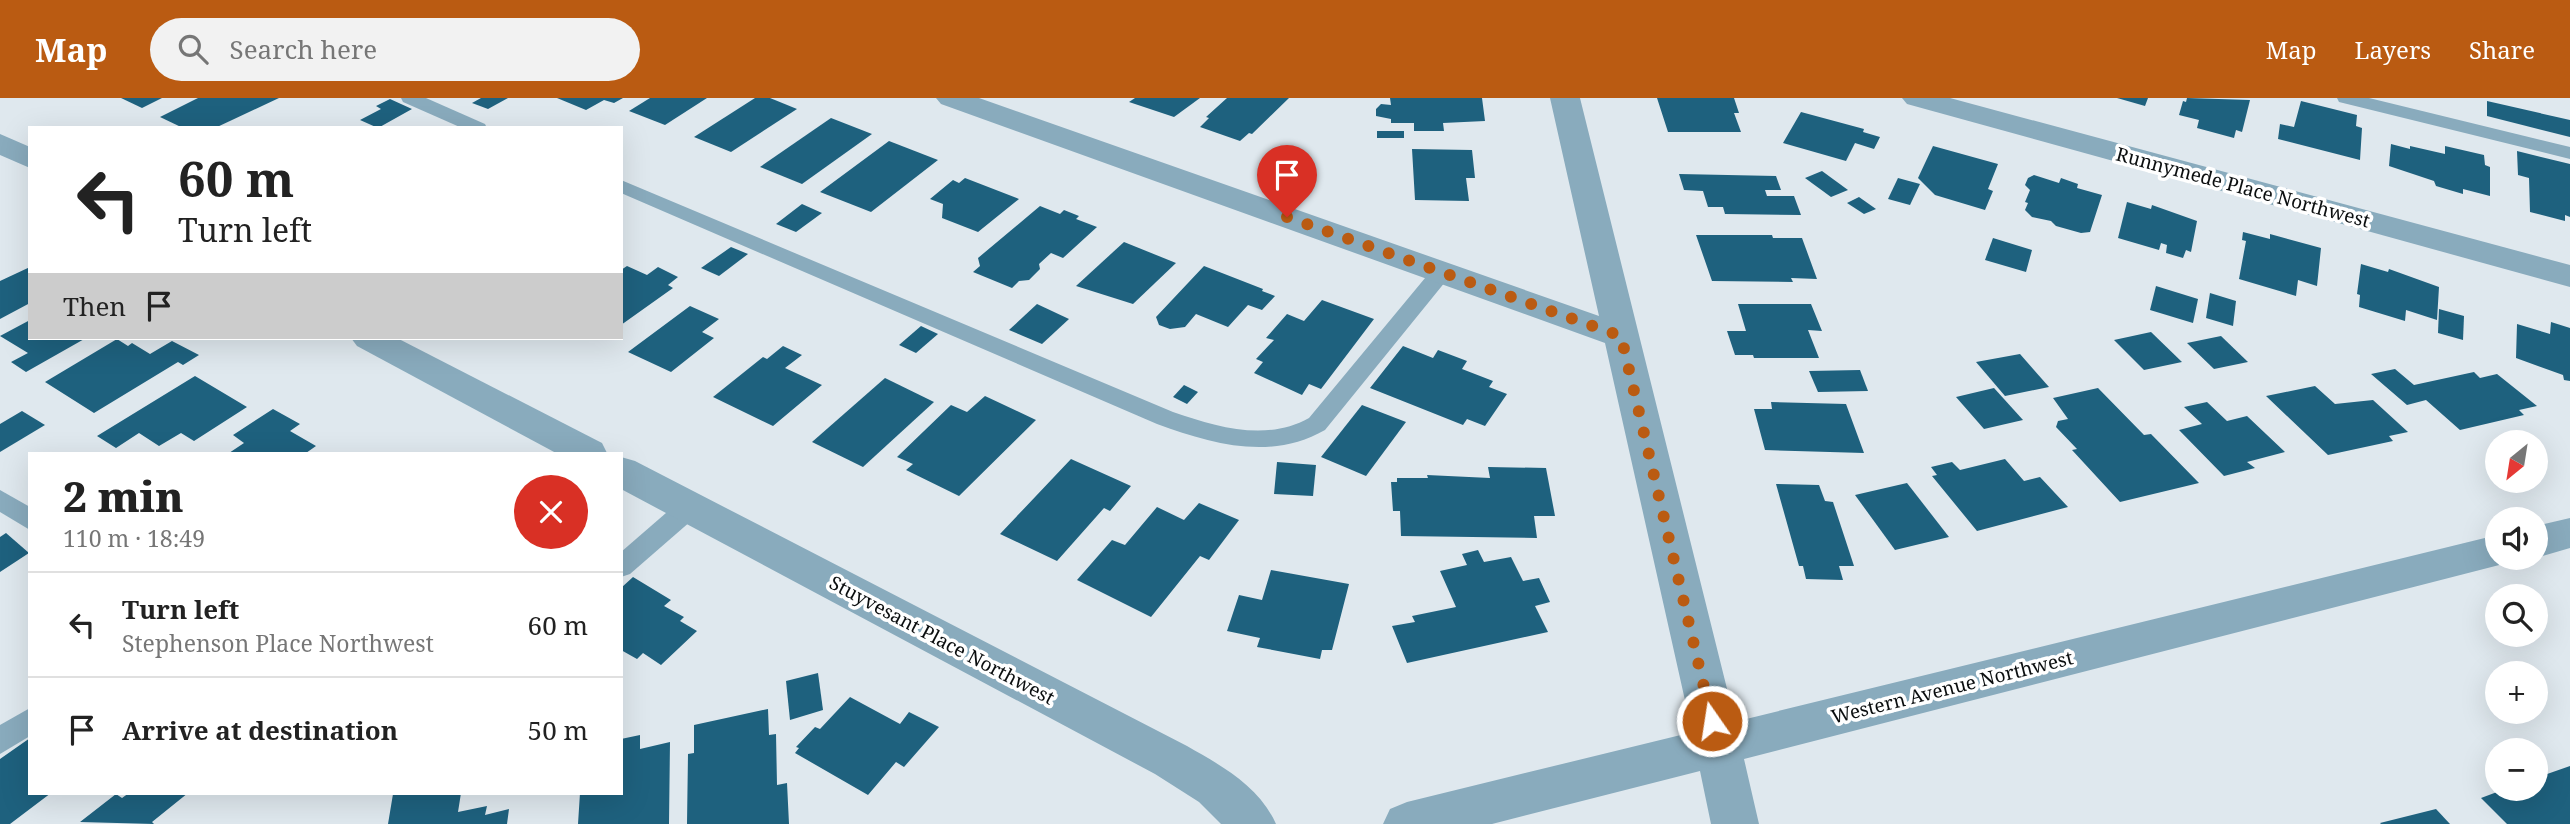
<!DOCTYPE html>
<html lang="en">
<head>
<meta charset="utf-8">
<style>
  :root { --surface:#fff; --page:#f2f2f2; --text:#222; --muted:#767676; --line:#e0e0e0; --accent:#ba5b12 }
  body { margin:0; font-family:"Noto Serif",serif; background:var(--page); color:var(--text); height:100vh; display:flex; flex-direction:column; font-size:26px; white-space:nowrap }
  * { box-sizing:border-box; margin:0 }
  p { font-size:23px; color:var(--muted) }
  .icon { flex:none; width:38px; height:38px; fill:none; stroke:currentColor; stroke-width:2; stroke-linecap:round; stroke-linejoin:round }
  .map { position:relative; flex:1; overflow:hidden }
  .drawer { position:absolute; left:28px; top:354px; width:595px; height:343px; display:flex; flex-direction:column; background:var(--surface); border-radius:0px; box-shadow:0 7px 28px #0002 }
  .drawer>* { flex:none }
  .banner { position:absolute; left:28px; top:28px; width:595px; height:214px; border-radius:0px; box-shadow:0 7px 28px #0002; background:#fff; color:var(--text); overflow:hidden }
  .needle { width:46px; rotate:210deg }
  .fabs { position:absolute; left:2485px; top:332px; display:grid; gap:14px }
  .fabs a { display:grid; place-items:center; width:63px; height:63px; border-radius:50%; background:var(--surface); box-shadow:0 7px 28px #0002; font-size:35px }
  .pin { position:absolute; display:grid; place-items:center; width:60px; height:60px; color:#fff; margin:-72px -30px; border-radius:50% 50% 50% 0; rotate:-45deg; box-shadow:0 0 7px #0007 }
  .pin .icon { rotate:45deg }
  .me { position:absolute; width:77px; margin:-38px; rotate:347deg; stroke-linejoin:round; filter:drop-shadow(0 0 5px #0008) }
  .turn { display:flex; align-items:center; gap:24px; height:147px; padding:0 35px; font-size:32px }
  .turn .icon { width:91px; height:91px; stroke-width:2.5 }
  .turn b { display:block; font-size:49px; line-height:60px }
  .then { display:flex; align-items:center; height:66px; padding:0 35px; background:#0003; gap:14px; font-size:26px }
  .round { display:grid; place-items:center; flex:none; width:74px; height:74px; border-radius:37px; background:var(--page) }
  .headline { display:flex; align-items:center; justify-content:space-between; height:119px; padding:0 35px }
  h1 { font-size:42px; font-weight:800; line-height:52px }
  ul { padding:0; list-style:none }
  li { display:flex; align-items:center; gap:21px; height:105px; padding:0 35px; border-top:2px solid var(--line) }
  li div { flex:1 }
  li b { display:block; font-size:26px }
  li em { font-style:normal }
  header { display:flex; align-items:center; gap:42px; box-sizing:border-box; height:98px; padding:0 35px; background:var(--accent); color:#fff }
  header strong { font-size:33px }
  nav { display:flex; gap:38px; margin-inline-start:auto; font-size:24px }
  .search { width:490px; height:63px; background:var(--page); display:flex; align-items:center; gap:18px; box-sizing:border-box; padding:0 24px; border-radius:38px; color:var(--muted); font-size:26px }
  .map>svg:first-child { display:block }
  .building { fill:#1e617e }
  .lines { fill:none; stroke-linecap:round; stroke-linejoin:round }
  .service { fill:#89abbd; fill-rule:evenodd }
  .minor { fill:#89abbd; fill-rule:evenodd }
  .tertiary { fill:#89abbd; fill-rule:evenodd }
  .route { stroke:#ba5b12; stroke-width:12; stroke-dasharray:0 21.6 }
  .labels { text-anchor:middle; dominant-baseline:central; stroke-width:7; stroke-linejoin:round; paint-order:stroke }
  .street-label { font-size:19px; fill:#0b0e0f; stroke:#fff }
</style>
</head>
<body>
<header>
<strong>Map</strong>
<div class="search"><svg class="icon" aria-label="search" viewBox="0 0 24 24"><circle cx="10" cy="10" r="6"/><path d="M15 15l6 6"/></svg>Search here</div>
<nav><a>Map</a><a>Layers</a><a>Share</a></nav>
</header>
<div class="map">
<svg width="2570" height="726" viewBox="0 0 2570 726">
  <rect width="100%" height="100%" fill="#dfe8ee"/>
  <!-- building -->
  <g class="building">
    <polygon points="121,0 162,0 142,10"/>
    <polygon points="198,0 279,0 215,30 183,30 160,19"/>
    <polygon points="481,0 508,0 488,11 472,5"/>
    <polygon points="557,0 623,0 614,5 604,2 586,12"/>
    <polygon points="650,0 707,0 665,27 629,13"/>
    <polygon points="755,0 770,0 797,11 731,54 694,39"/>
    <polygon points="1135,0 1200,0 1174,19 1129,4"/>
    <polygon points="1227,0 1289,0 1252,36 1249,35 1240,43 1200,29 1209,20 1206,19"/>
    <polygon points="1390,0 1482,0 1485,23 1443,25 1444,33 1414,33 1414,25 1391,25 1391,21 1376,18 1376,11 1381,6 1391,7"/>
    <polygon points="1657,0 1734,0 1739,15 1734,15 1741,34 1668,34"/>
    <polygon points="2117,0 2148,0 2145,8"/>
    <polygon points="2187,0 2250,2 2242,34 2236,32 2234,40 2197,30 2199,22 2179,17 2183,3 2186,4"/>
    <polygon points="390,1 412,11 378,30 360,22 381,11 376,8"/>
    <polygon points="2301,3 2357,17 2356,28 2362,30 2360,62 2278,41 2280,26 2294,29"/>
    <polygon points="2487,3 2570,22 2570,39 2487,18"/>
    <polygon points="1801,14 1864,31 1863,34 1880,39 1874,51 1855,45 1846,63 1783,45"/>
    <polygon points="831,20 872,36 802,86 760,69"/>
    <rect x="1377" y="33" width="27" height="7"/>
    <polygon points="889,43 938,62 871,114 820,94"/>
    <polygon points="2391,46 2410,51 2410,48 2445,56 2445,48 2484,57 2485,67 2490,69 2490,98 2463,91 2463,96 2436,88 2434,83 2389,68"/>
    <polygon points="1933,48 1998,66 1988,91 1993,93 1985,112 1935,97 1918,80"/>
    <polygon points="1412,51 1472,52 1475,80 1466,80 1469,103 1415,102"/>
    <polygon points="2517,53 2570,66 2570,119 2565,117 2565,123 2530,114 2529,80 2518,77"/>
    <polygon points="1822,73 1848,92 1831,99 1805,80"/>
    <polygon points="1679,76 1776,78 1781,92 1765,92 1767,98 1794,98 1801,117 1725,116 1723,109 1708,109 1703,93 1684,92"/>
    <polygon points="2034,77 2059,85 2061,80 2078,86 2077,90 2102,97 2090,134 2081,135 2056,128 2051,123 2032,119 2025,112 2028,105 2025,104 2030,92 2025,87 2028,80"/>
    <polygon points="965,80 1019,101 978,134 942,120 943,106 930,101 953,82 959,85"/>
    <polygon points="1898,80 1920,86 1910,107 1888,101"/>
    <polygon points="1859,99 1876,111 1864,116 1847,105"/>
    <polygon points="2127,104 2151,111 2152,107 2197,123 2191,154 2186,152 2183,160 2166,155 2167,147 2161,145 2159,152 2118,140"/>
    <polygon points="802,106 822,115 796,134 776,126"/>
    <polygon points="1040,108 1060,116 1064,112 1079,118 1076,121 1097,129 1063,160 1051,155 1039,166 1040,171 1029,182 1019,183 1012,190 973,174 980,168 978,160"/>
    <polygon points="2243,134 2270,141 2270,136 2321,150 2317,188 2298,182 2296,198 2239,181 2246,143 2242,142"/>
    <polygon points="1696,137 1772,137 1773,140 1802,140 1817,181 1791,180 1793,184 1712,183"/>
    <polygon points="1993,140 2032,152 2026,174 1985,162"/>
    <polygon points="1124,144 1176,165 1133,206 1076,188"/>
    <polygon points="731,149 748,156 719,178 701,170"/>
    <polygon points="2361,166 2388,174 2389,171 2439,189 2437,222 2406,212 2405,223 2359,209 2360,197 2357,196"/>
    <polygon points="627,168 647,177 658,169 678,179 668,187 673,190 621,227 621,172"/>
    <polygon points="1204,168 1263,191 1262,193 1275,198 1262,212 1248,207 1228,229 1196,216 1185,229 1170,231 1159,227 1156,219"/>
    <polygon points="30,169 30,205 0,221 0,183"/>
    <polygon points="2156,188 2198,201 2193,225 2150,212"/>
    <polygon points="2210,195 2236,203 2233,228 2206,220"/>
    <polygon points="1322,202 1374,221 1321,291 1309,286 1302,297 1254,275 1263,264 1256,261 1274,242 1266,240 1287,216 1304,223"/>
    <polygon points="1037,206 1069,221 1042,246 1009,232"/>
    <polygon points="1738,206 1811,206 1822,233 1808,232 1819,260 1754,260 1753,257 1735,257 1727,233 1746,233"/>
    <polygon points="690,208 719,221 702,234 714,240 671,274 628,254"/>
    <polygon points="2439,211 2464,218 2463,242 2438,235"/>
    <polygon points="30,222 30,240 86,240 26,274 11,264 28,255 0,238"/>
    <polygon points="2551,224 2570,230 2570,283 2564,282 2563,277 2516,260 2517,226 2550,236"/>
    <polygon points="921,228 938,236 916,255 899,247"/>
    <polygon points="2151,234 2182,264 2144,272 2114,242"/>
    <polygon points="2221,238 2248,264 2214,271 2187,245"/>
    <polygon points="117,241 128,248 132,245 150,256 172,243 199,257 183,267 178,264 94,315 45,284"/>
    <polygon points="783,248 802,257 785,270 822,287 773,328 713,299 763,259 767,261"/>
    <polygon points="1403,248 1433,260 1438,252 1467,263 1462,271 1493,283 1489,289 1507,296 1485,328 1467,321 1463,327 1370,290"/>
    <polygon points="2020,256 2049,289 2005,298 1976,264"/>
    <polygon points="2395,271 2414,287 2474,274 2480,280 2497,276 2537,308 2519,312 2524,317 2460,332 2426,302 2407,307 2371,276"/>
    <polygon points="1860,272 1868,293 1818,294 1809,273"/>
    <polygon points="195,278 247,309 194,343 181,335 159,348 139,335 116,350 97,338"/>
    <polygon points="885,280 934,304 863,369 812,344"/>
    <polygon points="1184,287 1198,294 1187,306 1173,299"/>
    <polygon points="2315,288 2335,306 2373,302 2408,334 2389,338 2393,343 2328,357 2266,298"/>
    <polygon points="1994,290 2023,322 1984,331 1956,299"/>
    <polygon points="2098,290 2144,337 2151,336 2199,385 2120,404 2072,352 2077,351 2056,329 2058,323 2068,321 2053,300"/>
    <polygon points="985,298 1036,322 959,398 906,372 913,366 897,359 951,307 967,314"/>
    <polygon points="1771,304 1846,306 1864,355 1765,352 1754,311 1772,311"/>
    <polygon points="2207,304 2227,323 2247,318 2285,354 2247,364 2255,370 2224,378 2179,332 2202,326 2184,309"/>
    <polygon points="1362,307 1406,324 1366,378 1321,359"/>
    <polygon points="273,311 300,326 290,333 316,348 306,355 229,355 244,345 233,337"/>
    <polygon points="22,313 45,327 0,354 0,326"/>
    <polygon points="1071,361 1131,388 1110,413 1104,410 1057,463 1000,436"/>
    <polygon points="2005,361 2024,383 2040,379 2068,409 1977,433 1932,378 1937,377 1931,369 1952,364 1960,372"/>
    <polygon points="1277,364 1316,367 1313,398 1274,396"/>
    <polygon points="1488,369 1546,370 1555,418 1534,418 1537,440 1401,438 1400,413 1393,413 1391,384 1397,384 1397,380 1428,380 1427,377 1490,380"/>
    <polygon points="1907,385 1949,439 1895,452 1855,397"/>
    <polygon points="1776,386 1819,387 1825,403 1833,404 1854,468 1839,468 1843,482 1806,481 1803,468 1799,468"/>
    <polygon points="1199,405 1239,422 1209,462 1200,458 1151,519 1077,482 1112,442 1125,447 1157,409 1184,422"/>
    <polygon points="6,435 29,455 0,474 0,439"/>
    <polygon points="1478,452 1484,464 1511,459 1523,483 1539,480 1550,504 1535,508 1548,534 1407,565 1392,528 1415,524 1412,518 1456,509 1440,473 1467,467 1462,456"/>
    <polygon points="1271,472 1349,486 1332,552 1322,552 1320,561 1257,549 1260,540 1227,533 1239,497 1262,502"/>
    <polygon points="633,479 671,502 664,508 684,519 680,523 697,533 661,567 643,555 637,561 621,552 621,490"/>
    <polygon points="818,575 823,612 790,622 786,583"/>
    <polygon points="850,599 900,626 909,614 939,629 904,669 896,664 868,697 795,655 799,650 796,649 815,629 820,631"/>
    <polygon points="768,611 769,637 776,636 777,687 787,685 789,726 687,726 688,656 694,655 694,627"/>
    <polygon points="640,637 640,651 670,644 669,726 578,726 580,695 621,695 621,641"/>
    <polygon points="30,640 30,695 51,695 10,726 0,726 0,661"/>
    <polygon points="2570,668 2570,726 2507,726 2481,700 2505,691 2536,691 2536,680"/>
    <polygon points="129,695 188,695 152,724 154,726 80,724 116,696 122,700"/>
    <polygon points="400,695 461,695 458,714 487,708 485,717 509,711 507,726 388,726 393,696"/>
    <polygon points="2436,711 2450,726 2381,726 2380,725"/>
  </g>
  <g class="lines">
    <!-- service -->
    <g class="service">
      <polygon points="401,0 426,0 485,26 487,30 462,30 403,4"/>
      <polygon points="2337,0 2369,0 2570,49 2570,61 2339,4"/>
      <path d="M621,82l552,232c44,15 93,30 136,6l126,-152h16l3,5 -129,159c-54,31 -113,14 -168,-6l-536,-231z"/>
      <polygon points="0,392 30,409 30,432 0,414"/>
      <polygon points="690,399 699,402 703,409 699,416 630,476 621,479 621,454 681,402"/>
      <polygon points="30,610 30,638 0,656 0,627"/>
    </g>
    <!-- minor -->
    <g class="minor">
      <polygon points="936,0 979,0 1599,218 1550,0 1580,0 1741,647 1734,661 1718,667 1702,661 1695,647 1605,245 941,6"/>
      <polygon points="1902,0 1950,0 2570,167 2570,189 1907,6"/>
      <polygon points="0,36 30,49 30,70 0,57"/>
      <polygon points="351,240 397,240 602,345 607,355 556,355 357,248"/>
      <path d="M621,359l14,4 552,285c35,20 72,40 89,78h-55l-22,-22 -44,-28 -534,-285z"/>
    </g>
    <!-- tertiary -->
    <g class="tertiary">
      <polygon points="2570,420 2570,450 2536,460 2536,428"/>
      <polygon points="2497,437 2497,460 2514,460 2511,464 1744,661 1759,726 1711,726 1700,673 1492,726 1383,726 1390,711 1407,704"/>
    </g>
  </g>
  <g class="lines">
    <!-- route -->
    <polyline class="route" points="1287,119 1621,238 1712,623"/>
  </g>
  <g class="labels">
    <!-- street labels -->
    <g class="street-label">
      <text transform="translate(2243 89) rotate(15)">Runnymede Place Northwest</text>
      <text transform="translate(942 542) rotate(28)">Stuyvesant Place Northwest</text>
      <text transform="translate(1952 589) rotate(-14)">Western Avenue Northwest</text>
    </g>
  </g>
</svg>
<div class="fabs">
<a><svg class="needle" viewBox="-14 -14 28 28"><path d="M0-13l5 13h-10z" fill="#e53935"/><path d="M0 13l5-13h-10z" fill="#767676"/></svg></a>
<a><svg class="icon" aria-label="sound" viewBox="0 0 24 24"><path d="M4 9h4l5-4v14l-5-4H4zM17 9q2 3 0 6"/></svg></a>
<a><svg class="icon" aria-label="search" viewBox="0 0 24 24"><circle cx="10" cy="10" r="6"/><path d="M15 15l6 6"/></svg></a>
<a>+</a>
<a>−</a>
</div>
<div class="pin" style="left:1287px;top:119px;background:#d93025"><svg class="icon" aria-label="arrive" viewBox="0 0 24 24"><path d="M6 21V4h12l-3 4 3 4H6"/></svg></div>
<svg class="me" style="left:1712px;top:623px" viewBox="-20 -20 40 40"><circle r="17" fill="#ba5b12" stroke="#fff" stroke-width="3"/><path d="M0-11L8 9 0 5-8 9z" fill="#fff"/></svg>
<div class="banner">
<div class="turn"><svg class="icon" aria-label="left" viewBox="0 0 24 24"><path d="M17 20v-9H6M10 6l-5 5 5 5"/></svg><div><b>60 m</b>Turn left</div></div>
<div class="then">Then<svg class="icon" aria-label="arrive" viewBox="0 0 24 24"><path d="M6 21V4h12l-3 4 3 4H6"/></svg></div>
</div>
<section class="drawer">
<div class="headline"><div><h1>2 min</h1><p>110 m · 18:49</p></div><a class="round" style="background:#d93025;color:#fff"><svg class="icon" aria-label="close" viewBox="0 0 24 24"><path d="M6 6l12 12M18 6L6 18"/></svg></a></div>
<ul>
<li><svg class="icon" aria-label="left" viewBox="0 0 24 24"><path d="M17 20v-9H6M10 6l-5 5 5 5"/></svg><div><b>Turn left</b><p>Stephenson Place Northwest</p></div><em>60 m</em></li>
<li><svg class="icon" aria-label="arrive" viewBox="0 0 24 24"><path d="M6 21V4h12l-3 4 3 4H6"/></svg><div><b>Arrive at destination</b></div><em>50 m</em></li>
</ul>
</section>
</div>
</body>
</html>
